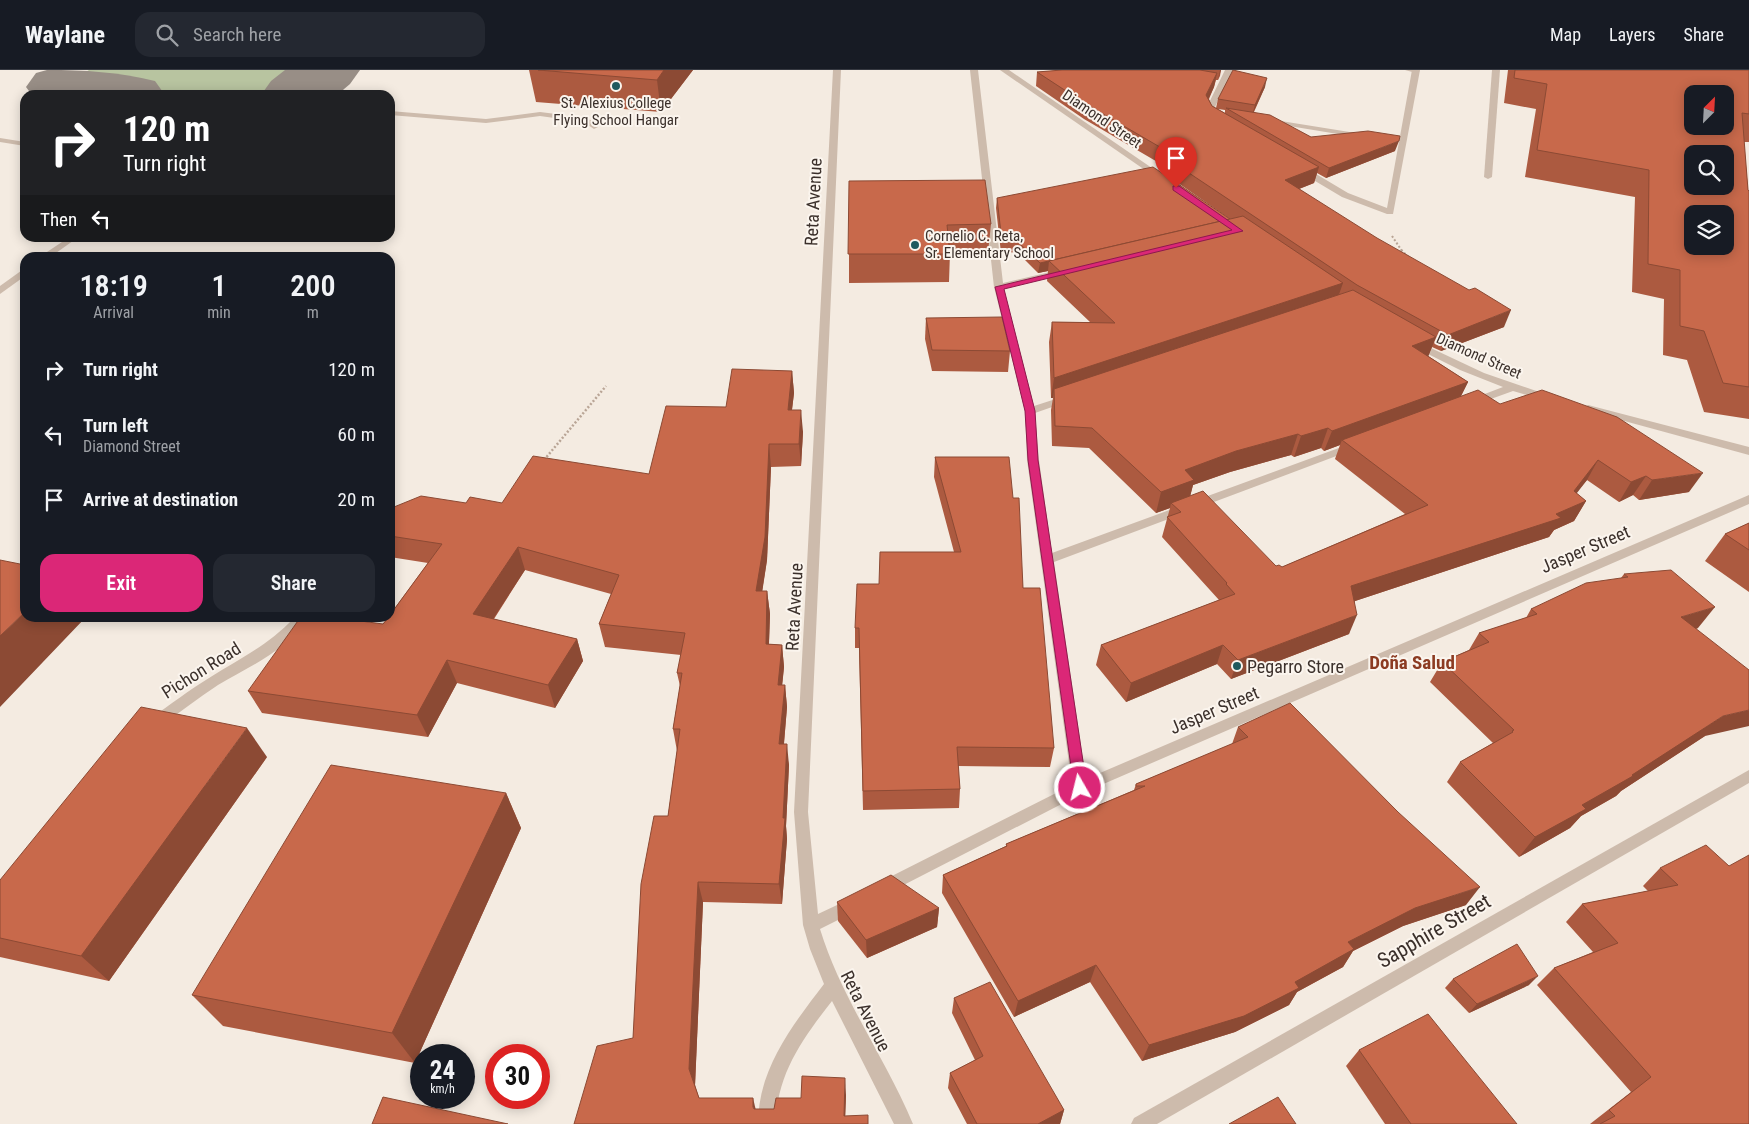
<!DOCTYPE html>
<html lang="en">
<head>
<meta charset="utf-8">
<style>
  :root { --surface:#171b24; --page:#242831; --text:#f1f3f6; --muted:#9ea1a6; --line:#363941; --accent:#db2777 }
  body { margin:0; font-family:"Roboto Condensed",sans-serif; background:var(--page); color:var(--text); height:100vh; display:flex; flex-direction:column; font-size:19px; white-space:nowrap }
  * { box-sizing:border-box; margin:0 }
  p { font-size:16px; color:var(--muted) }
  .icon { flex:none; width:28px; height:28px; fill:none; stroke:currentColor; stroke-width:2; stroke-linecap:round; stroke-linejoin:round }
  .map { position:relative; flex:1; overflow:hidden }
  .sheet { position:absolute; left:20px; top:182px; width:375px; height:370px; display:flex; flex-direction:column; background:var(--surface); border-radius:15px; box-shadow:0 2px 12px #0003 }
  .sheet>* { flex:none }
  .guide { position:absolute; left:20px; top:20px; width:375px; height:152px; border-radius:15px; box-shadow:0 2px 12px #0003; background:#202124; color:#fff; overflow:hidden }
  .needle { width:32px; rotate:24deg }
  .fabs { position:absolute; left:1684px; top:15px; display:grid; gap:10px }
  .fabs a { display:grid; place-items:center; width:50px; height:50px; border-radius:10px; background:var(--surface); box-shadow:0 2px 12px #0003; font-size:25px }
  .speed { position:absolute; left:410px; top:974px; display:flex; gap:10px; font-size:25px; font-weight:700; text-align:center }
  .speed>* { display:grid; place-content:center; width:65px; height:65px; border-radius:50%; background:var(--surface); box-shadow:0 2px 12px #0003; line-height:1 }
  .speed small { font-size:12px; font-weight:400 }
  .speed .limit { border:8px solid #d22; background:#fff; color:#111 }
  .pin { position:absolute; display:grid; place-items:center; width:42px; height:42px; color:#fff; margin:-51px -21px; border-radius:50% 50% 50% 0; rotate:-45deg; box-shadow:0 0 5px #0007 }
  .pin .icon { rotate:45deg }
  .me { position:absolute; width:55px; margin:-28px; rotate:352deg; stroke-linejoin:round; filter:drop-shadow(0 0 4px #0008) }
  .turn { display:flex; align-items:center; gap:18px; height:105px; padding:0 20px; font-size:22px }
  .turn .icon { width:65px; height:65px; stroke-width:2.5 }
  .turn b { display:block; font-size:35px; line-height:42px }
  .then { display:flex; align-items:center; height:48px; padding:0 20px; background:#0003; gap:10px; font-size:19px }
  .eta { display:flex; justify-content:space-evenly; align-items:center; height:85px; text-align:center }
  .eta b { font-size:30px; font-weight:600; line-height:35px }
  .button { display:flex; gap:10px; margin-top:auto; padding:10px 20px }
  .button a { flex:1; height:58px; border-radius:15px; background:var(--accent); color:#fff; font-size:20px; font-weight:600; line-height:58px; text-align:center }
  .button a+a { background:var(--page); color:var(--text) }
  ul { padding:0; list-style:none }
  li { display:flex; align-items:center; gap:15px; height:65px; padding:0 20px }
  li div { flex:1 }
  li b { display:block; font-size:19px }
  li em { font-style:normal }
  header { display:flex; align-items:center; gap:30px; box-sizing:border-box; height:70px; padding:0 25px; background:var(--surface); border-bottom:1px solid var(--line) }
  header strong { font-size:24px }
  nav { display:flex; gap:28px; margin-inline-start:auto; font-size:18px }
  .search { width:350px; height:45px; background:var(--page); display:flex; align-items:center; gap:12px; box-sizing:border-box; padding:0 18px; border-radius:15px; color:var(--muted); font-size:19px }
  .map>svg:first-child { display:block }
  .green { fill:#b8c4a0 }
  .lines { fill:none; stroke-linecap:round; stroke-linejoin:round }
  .taxiway { fill:#988e86; fill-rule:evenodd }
  .path-far1 { stroke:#b9a596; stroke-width:2; stroke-dasharray:2 2; stroke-linecap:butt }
  .path { stroke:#b9a596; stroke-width:2.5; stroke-dasharray:2 2; stroke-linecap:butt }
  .service { fill:#cdbbac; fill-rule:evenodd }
  .minor { fill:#cdbbac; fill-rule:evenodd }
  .wall { fill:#ac5a40; fill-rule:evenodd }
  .shaded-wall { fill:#8c4a34 }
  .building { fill:#c8694b; stroke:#8c4a34; fill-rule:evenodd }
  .route { fill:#db2777; stroke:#8e194d }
  .poi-dot { fill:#1f5a5e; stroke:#fbf5ee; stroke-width:2 }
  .labels { text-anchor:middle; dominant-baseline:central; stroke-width:4; stroke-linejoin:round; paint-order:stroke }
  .far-poi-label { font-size:15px; fill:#3b302b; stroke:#fbf5ee }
  .far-street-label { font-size:15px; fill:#3b302b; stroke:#fbf5ee }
  .street-label { font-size:18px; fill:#3b302b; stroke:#fbf5ee }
  .poi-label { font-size:18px; fill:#3b302b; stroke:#fbf5ee; text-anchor:start }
  .neighbourhood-label { font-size:19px; font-weight:bold; fill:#8c3b22; stroke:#fbf5ee }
  .near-street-label { font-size:21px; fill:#3b302b; stroke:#fbf5ee }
</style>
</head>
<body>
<header>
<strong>Waylane</strong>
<div class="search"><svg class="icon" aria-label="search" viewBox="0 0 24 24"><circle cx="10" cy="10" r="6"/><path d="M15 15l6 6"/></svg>Search here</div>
<nav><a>Map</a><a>Layers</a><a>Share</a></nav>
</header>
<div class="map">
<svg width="1749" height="1054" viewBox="0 0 1749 1054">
  <rect width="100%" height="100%" fill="#f4ebe1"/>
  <!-- green -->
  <polygon class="green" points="89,0 304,0 271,25 169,25 76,14 75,8"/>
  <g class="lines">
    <!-- taxiway -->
    <g class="taxiway">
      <path d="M47,0c37,0 72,2 108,11l10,14h-133l-6,-8 10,-14z"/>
      <polygon points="285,0 360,0 350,14 337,25 261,25 271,11"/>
    </g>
    <!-- path-far1 -->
    <polyline class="path-far1" points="1392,166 1402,181"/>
    <!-- path -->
    <g class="path">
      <polyline points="1401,180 1408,187"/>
      <polyline points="544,390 606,316"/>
    </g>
    <!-- service -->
    <g class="service">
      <polygon points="1405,0 1419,0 1420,1 1416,3"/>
      <polygon points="390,41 486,49 540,42 580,47 594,51 598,57 594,59 588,55 576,51 540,46 486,53 390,45"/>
      <polygon points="1268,49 1362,64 1366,66 1362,68 1271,53 1267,51"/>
      <polygon points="0,68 25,72 25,76 0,72"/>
      <polygon points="68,168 77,168 49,188 38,188"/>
      <polygon points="25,198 25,206 0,224 0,216"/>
    </g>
    <!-- minor -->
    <g class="minor">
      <path d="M833,0h8l-33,742 10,102 34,-16 6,2 2,5 -2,5 -38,19c21,69 65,128 93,195h-19l-62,-123c-29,37 -56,74 -56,123h-18c0,-55 34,-98 66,-140l-14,-35 -7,-24 -9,-113z"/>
      <polygon points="970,0 978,0 1003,213 1063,199 1068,202 1066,204 1004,219 1034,336 1068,325 1073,328 1072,330 1035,343 1039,390 1052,483 1347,375 1355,375 1356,377 1355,379 1054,492 1086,709 1749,425 1749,434 1085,722 890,822 885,824 880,822 877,817 880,812 1072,715 1027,390 1025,341 994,217"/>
      <polygon points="1000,0 1009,0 1165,107 1158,109"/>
      <polygon points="1225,0 1233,0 1213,41 1219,48 1215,50 1205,41"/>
      <polygon points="1412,0 1420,0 1393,144 1387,144 1342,127 1300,102 1300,98 1306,98 1348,123 1387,138"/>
      <polygon points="1492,0 1500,0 1492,107 1488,109 1484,107"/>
      <polygon points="1416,271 1484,303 1551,326 1552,328 1547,331 1513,321 1477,334 1469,334 1468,332 1469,330 1503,317 1460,300 1412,276 1411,274"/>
      <polygon points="1588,335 1749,377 1749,385 1584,340 1583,338"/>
      <path d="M294,548h13c-18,32 -59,49 -89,67 -20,13 -38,27 -57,41l-5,2 -5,-2 -2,-4 2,-4c19,-13 38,-28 58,-40 32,-20 58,-32 85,-60z"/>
      <polygon points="1749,700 1749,713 1157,1054 1131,1054 1134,1048"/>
    </g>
  </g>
  <!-- wall -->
  <g class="wall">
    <polygon points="529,0 693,0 661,42 536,32"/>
    <path d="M1062,0h159l-1,6 -2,4h-2l-2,7 -5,12 3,7 4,2 2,-9 47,-12 -11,25 57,25 84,14 -69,27 -9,-5 -3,10 -15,6 205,138 -63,24 -9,-4 -4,9 40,26 -7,14 39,8 189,88 -50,8 -6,-5 -14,7 -32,-22 -11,13 10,8 -12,20 -20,9 -5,7 -194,64 -6,33 -118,45 -14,-15 -91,38 -30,-37 5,-20 118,-45 -57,-63 8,-29 -14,5 -67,-65 -37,-2 -1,-36 2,-12h-2l-2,-56 3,-20h38l-43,-41 1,-10 -10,2 -21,-21 -16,1 -5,-45 1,-10 233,21 -65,-45 1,-7 -82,-48 -48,-33 1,-14zM1218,39l7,1v3zM1340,375l-5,14 70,55 -123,53 -6,-1 -86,-70 3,-11 37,-13 61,-17 3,2 27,-9 3,3z"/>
    <polygon points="1508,0 1749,0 1749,72 1744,72 1748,120 1749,121 1749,349 1704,342 1687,290 1663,285 1664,229 1632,222 1635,127 1525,107 1536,39 1504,33"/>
    <polygon points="849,111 991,154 988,183 950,183 949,212 849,213"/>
    <polygon points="926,248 1010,281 1008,302 932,301 925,269"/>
    <polygon points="792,301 794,323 792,340 803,362 801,396 771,397 767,490 762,521 767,521 770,544 769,574 782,575 784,597 782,615 785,615 787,637 784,674 789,695 786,756 787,769 782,834 703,832 695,1015 699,1028 756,1039 774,1039 801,1028 846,1025 845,1046 574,1054 633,968 668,746 677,681 673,659 680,616 677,603 681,585 605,577 599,554 611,524 525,500 494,549 577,569 583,591 555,638 457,613 428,667 262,643 248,621 383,554 428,493 390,487 390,443 466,433 502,433 649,404 726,337"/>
    <polygon points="935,387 1013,428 1023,518 1054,678 1050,697 958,696 960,719 959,738 863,740 859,578 855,578 855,558 879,514 954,482 934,407"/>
    <polygon points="1749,453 1749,522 1705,491 1725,464"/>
    <polygon points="1624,504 1698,558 1696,559 1705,666 1621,721 1616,726 1581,746 1570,758 1519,787 1447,712 1460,692 1493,673 1430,612 1442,592 1469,580 1479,563 1526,548 1531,539 1621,508"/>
    <polygon points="1238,657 1466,835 1403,856 1353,881 1343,897 1297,922 1289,935 1235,962 1142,991 1090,912 1014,947 942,823 943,805 1006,776 1006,774 1134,720 1136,714 1232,674"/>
    <polygon points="267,687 109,911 0,887 0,810"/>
    <polygon points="506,723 521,758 415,993 223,956 192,925"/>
    <polygon points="1729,796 1749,1054 1590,1054 1631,1022 1537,915 1554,898 1593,882 1566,852 1582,834 1648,821 1643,816 1660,798"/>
    <polygon points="837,832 939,838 937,857 867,888 838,851"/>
    <polygon points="1453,909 1529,915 1469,943 1445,918"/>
    <polygon points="954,928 1064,1040 1060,1054 967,1054 948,1018 950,1003 975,990 952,943"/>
    <polygon points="1359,980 1517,1054 1385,1054 1346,996"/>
  </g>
  <!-- shaded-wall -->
  <g class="shaded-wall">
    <polygon points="664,0 693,0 661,42 657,10"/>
    <polygon points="1220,0 1221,0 1218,10"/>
    <polygon points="1217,3 1214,17 1203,40 1206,25"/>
    <polygon points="1267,8 1265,17 1252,45 1255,35"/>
    <polygon points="1399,71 1395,81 1326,108 1329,98"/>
    <polygon points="1319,97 1314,113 1281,126 1285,110"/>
    <polygon points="1230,149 1049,191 1048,201 1038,203 1040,193"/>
    <polygon points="1343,213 1336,233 1054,319 1053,328 1051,328 1054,308"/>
    <polygon points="1511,240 1504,257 1441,281 1448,265"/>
    <polygon points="1436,267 1428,287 1412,276"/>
    <polygon points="792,301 794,323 789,363 788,340"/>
    <polygon points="1468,312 1458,332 1342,370 1340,375 1324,381 1332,361"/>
    <polygon points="801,340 803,362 801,396 799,374"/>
    <polygon points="1328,358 1321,378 1294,387 1301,366"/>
    <polygon points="1298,364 1291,385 1230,402 1193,415 1189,431 1171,433 1170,438 1156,443 1161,422 1185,400 1236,381"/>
    <polygon points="769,374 771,397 767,490 759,543 756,521"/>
    <polygon points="1598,390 1587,410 1563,441 1574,421"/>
    <polygon points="1703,403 1689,422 1639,430 1652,410"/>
    <polygon points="1646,406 1633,425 1619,432 1631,412"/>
    <polygon points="1586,431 1574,451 1554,460 1549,467 1343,535 1351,516 1556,444"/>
    <polygon points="518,477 525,500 482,566 473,544"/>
    <polygon points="767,521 770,544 768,597 766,574"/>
    <polygon points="1715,537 1698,558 1665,568 1681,547"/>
    <polygon points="25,542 25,548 85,548 0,637 0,566"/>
    <polygon points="1357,545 1349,564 1231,609 1238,590"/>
    <polygon points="577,569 583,591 555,638 548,615"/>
    <polygon points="782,575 784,597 780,637 778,615"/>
    <polygon points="1223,575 1217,594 1126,632 1131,613"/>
    <polygon points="447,590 457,613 428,667 417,645"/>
    <polygon points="785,615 787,637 782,695 779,674"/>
    <polygon points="1749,640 1749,656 1705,666 1621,721 1616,726 1581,746 1570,758 1519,787 1535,767 1582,735 1723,646"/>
    <polygon points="247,658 267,687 109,911 81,886"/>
    <polygon points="787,674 789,695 786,756 787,769 782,834 779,814"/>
    <polygon points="506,723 521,758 415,993 392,963"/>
    <polygon points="698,812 703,832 695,1016 689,999"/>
    <polygon points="1480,817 1466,835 1403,856 1353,881 1343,897 1297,922 1289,935 1235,962 1142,991 1149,975 1295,912 1348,872 1415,838"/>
    <polygon points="939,838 937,857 867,888 866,870"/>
    <polygon points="1096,895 1090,912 1014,947 1018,931"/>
    <polygon points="1538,906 1529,915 1469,943 1477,934"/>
    <polygon points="845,1008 846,1025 845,1054 844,1046"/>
    <polygon points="753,1028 757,1045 753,1037"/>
    <polygon points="1064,1040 1060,1054 1038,1054"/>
  </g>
  <!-- building -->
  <g class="building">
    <polygon points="538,0 664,0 657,10"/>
    <polygon points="1062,0 1200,0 1217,3 1206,25 1212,36 1319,97 1285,110 1377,168 1469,220 1475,218 1511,240 1448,265 1357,215 1168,89 1177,87 1086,34 1037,2"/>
    <polygon points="1233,0 1267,8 1255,35 1218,29"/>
    <path d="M1515,0h234v44l-7,-1 6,77 1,1v196l-26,-4 -19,-52 -24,-5v-56l-32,-6 1,-94 -112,-20 10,-66 -33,-6zM1692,24h33v32h-33zM1692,84h33v32h-33zM1692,144h33v32h-33z"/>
    <polygon points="1226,38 1270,45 1311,67 1368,61 1400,66 1399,71 1329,98"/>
    <polygon points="1153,97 1230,149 1040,193 1018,172 1002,172 997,128"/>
    <polygon points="985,110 991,154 947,155 950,184 848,184 849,111"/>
    <polygon points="1243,146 1343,213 1054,308 1052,252 1115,253 1049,191"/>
    <polygon points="1353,220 1436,267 1412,276 1468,312 1332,361 1328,358 1301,366 1298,364 1236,381 1185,400 1194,410 1161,422 1092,358 1055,356 1054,319"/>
    <polygon points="1002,247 1010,281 932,280 926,248"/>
    <polygon points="732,299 792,301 788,340 801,340 799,374 769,374 765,467 756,521 767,521 766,574 782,575 778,615 785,615 779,674 787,674 783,748 785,748 779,814 698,812 689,999 699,1028 753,1028 753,1037 754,1039 774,1039 776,1028 801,1028 802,1006 845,1008 844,1046 868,1045 868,1054 574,1054 597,976 633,968 641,814 654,746 668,746 680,659 673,659 682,603 677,603 685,563 599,554 619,505 518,477 473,544 577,569 548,615 447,590 417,645 248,621 300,548 338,548 383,554 388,548 390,548 390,545 442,474 390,466 390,443 394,437 421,426 466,433 470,427 502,433 533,386 649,404 666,336 726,337"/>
    <polygon points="1478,320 1500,334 1542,320 1617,347 1703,403 1652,410 1646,406 1631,412 1598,390 1574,421 1586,431 1556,444 1561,448 1351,516 1357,545 1238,590 1223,575 1131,613 1101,575 1235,524 1226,514 1227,513 1167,447 1181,442 1171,433 1203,421 1276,496 1279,495 1282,497 1428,435 1342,370"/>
    <polygon points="935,387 1009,387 1013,428 1019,428 1023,518 1040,518 1054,678 957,677 960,719 863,721 859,558 855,558 857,514 879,514 880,482 961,482"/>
    <polygon points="1749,453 1749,480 1725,464"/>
    <polygon points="0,490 25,495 25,542 0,566"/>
    <polygon points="1671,500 1715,537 1681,547 1749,600 1749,640 1723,646 1632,705 1633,706 1582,735 1586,739 1535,767 1460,692 1513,662 1512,661 1514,660 1442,592 1489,572 1479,563 1537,544 1531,539 1586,513 1628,507 1624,504"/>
    <polygon points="1290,633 1398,742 1480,817 1415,838 1348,872 1354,879 1295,912 1299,918 1244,946 1149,975 1096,895 1018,931 943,805 1007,776 1006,774 1145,716 1136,716 1136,714 1248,667 1238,657"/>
    <polygon points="141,637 247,658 81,886 0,868 0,810"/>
    <polygon points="331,695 506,723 392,963 192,925"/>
    <polygon points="1706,775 1729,796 1749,785 1749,1054 1600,1054 1615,1046 1609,1040 1651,1007 1554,898 1618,873 1582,834 1678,815 1660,798"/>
    <polygon points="891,805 939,838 866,870 837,832"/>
    <polygon points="1517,874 1538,906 1477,934 1453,909"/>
    <polygon points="990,912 1064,1040 1038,1054 977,1054 950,1003 983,986 954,928"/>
    <polygon points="1428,944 1517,1054 1411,1054 1359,980"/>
    <polygon points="383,1027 508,1054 372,1054"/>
    <polygon points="1278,1027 1296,1054 1229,1054"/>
  </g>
  <!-- route -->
  <polygon class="route" points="1173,116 1179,116 1243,161 1004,219 1035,341 1038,390 1087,718 1085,722 1080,724 1076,722 1074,718 1028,390 1025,341 995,217 1232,160 1173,120"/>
  <!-- markers -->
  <g class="poi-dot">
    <circle cx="616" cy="16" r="5"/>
    <circle cx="915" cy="175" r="5"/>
    <circle cx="1237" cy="596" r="5"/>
  </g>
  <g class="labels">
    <!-- far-poi labels -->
    <g class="far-poi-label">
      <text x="616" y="33">St. Alexius College<tspan x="616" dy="17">Flying School Hangar</tspan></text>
      <text x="925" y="166" text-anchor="start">Cornelio C. Reta,<tspan x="925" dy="17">Sr. Elementary School</tspan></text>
    </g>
    <!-- far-street labels -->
    <g class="far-street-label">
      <text transform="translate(1102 49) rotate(34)">Diamond Street</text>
      <text transform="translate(1479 286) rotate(24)">Diamond Street</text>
    </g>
    <!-- street labels -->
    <g class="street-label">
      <text transform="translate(813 132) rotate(-87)">Reta Avenue</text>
      <text transform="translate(1585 479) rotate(-23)">Jasper Street</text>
      <text transform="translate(794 537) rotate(-87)">Reta Avenue</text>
      <text transform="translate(201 600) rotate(-32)">Pichon Road</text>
      <text transform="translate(1214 640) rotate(-23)">Jasper Street</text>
      <text transform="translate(866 941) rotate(63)">Reta Avenue</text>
    </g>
    <!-- poi labels -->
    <g class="poi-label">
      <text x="1247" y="596">Pegarro Store</text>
    </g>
    <!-- neighbourhood labels -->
    <g class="neighbourhood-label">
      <text x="1412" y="592">Doña Salud</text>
    </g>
    <!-- near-street labels -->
    <g class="near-street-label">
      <text transform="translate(1434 861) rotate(-30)">Sapphire Street</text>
    </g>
  </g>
</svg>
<div class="fabs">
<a><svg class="needle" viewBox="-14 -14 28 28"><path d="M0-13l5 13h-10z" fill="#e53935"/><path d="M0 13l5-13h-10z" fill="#9ea1a6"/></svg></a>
<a><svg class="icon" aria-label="search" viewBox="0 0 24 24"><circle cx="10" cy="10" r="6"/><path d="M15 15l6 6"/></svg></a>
<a><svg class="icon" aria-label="layers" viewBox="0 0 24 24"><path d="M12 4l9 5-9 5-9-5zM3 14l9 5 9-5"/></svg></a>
</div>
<div class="speed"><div>24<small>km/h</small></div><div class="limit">30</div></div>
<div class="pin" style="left:1176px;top:118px;background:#d93025"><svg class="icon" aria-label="arrive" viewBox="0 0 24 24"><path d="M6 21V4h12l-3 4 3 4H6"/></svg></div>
<svg class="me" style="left:1080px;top:718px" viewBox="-20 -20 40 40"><circle r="17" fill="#db2777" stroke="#fff" stroke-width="3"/><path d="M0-11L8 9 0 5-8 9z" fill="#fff"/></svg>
<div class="guide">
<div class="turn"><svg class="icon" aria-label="right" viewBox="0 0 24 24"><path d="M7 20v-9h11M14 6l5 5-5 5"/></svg><div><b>120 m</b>Turn right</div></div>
<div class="then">Then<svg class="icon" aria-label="left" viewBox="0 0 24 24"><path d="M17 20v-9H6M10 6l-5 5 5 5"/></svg></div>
</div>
<section class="sheet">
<div class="eta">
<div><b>18:19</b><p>Arrival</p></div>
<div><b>1</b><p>min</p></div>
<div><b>200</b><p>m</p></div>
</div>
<ul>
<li><svg class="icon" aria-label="right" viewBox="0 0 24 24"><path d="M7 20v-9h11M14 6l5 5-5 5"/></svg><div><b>Turn right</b></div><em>120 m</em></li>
<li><svg class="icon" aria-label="left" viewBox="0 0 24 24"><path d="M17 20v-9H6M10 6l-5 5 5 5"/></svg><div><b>Turn left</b><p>Diamond Street</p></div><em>60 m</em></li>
<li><svg class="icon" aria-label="arrive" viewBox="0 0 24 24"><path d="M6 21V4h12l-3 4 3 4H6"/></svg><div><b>Arrive at destination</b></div><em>20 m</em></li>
</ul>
<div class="button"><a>Exit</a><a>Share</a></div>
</section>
</div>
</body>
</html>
